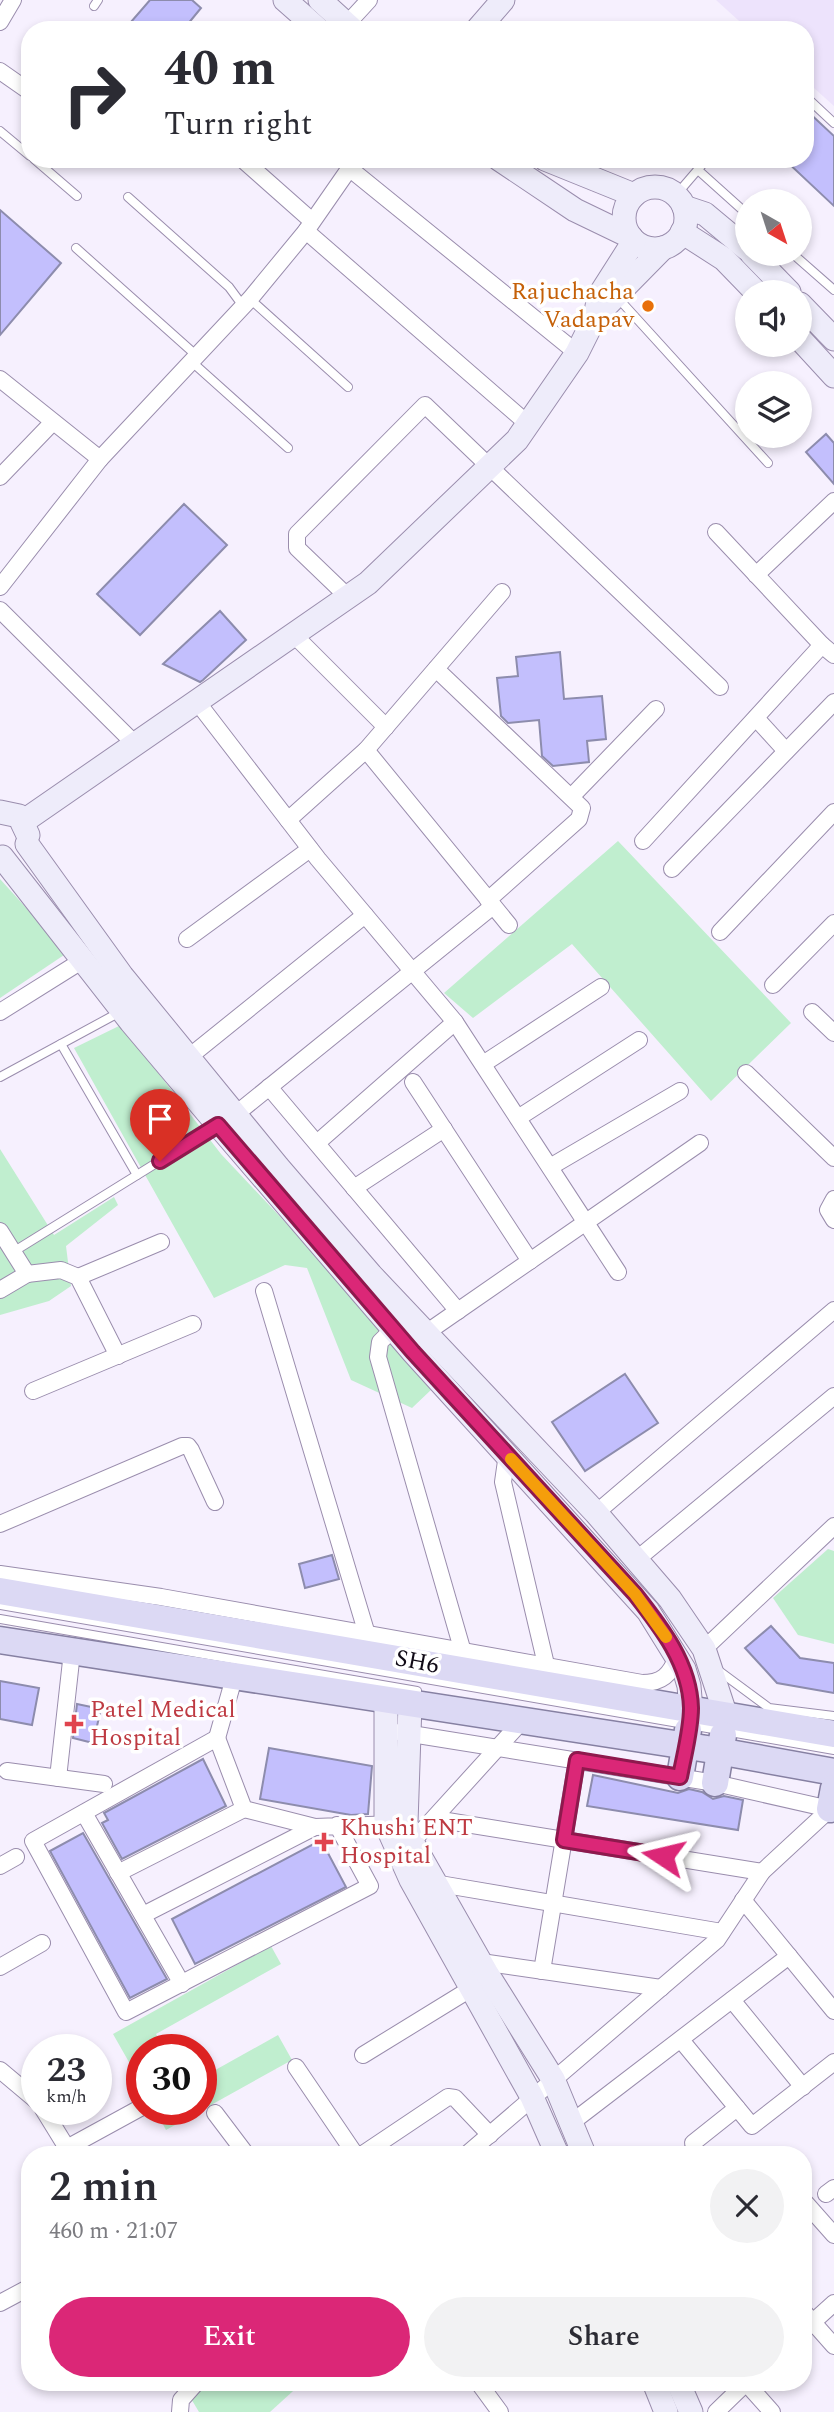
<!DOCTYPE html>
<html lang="en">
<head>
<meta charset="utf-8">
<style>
  :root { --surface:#fff; --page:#f2f2f3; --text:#2b2b33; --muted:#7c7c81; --accent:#db2777 }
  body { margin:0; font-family:Spectral,serif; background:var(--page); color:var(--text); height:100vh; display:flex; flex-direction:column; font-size:26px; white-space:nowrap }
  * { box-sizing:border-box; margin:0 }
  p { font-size:23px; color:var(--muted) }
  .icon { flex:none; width:38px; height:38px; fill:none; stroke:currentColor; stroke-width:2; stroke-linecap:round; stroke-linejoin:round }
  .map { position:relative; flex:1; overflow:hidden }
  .panel { position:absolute; left:21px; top:2146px; width:791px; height:245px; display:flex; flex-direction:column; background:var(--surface); border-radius:28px; box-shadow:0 4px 10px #0003 }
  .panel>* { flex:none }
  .banner { position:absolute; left:21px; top:21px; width:793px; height:147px; border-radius:28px; box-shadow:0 4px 10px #0003; background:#fff; color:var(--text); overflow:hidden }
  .needle { width:46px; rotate:141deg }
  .fabs { position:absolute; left:735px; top:189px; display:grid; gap:14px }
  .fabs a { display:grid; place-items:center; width:77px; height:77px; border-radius:50%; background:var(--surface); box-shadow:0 4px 10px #0003; font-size:35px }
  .speed { position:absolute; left:21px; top:2034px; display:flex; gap:14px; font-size:35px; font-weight:700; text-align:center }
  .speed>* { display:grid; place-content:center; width:91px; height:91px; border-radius:50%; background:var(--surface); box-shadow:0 4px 10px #0003; line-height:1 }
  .speed small { font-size:18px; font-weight:400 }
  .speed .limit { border:10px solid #d22; background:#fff; color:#111 }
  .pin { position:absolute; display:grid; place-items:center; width:60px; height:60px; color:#fff; margin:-72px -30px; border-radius:50% 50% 50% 0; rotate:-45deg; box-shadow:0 0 7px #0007 }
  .pin .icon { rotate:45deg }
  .me { position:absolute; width:77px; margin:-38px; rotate:280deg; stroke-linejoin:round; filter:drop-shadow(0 0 5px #0008) }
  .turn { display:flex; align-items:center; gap:24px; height:147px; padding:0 28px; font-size:32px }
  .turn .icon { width:91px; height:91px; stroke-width:2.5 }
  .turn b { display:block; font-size:49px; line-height:60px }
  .round { display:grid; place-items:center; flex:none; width:74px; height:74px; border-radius:37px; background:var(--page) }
  .summary { display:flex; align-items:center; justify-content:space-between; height:119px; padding:0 28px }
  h1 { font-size:42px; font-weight:600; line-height:52px }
  .primary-button { display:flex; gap:14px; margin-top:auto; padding:14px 28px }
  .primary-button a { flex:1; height:80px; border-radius:42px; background:var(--accent); color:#fff; font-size:28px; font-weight:600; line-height:80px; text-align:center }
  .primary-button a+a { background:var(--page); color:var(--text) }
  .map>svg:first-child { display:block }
  .built { fill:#ede3fc }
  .green { fill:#c0eecf }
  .building { fill:#c3bffd; stroke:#8d8cad; stroke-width:2 }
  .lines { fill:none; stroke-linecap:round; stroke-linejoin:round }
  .lane-casing { stroke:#9a8dad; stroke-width:10 }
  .street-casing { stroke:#9a8dad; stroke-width:18 }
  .secondary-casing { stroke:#9a8dad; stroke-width:25 }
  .primary-casing { stroke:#8680a2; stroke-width:29 }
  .lane { stroke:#fff; stroke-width:8 }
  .street { stroke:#fff; stroke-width:16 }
  .secondary { stroke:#eeecfa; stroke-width:23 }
  .primary { stroke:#dcd9f4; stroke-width:26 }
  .route-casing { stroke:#8e194d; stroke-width:18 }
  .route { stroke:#db2777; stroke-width:12 }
  .slow { stroke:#f59e0b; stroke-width:12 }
  .food-dot { fill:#e8710a; stroke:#fff; stroke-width:2.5 }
  .health-dot { fill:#e0444e; stroke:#fff; stroke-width:2.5 }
  .labels { text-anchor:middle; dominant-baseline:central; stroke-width:7; stroke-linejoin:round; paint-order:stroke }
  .food-label { font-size:24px; fill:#c56008; stroke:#fff; text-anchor:end }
  .street-label { font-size:24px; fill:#100a16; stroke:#fff }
  .health-label { font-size:24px; fill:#be3a42; stroke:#fff; text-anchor:start }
</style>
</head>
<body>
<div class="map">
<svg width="834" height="2412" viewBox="0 0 834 2412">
  <rect width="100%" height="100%" fill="#f6f0fe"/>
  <!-- built -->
  <polygon class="built" points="716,0 834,0 834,106 805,80 805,30 749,30"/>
  <!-- green -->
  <g class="green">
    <polygon points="618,841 791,1023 711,1101 572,944 473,1018 444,993"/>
    <polygon points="0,879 67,953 0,998"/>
    <polygon points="121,1025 221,1154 351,1292 432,1389 412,1408 351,1380 307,1268 285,1265 214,1298 74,1048"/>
    <polygon points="0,1149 54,1235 114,1197 118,1205 66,1246 71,1286 49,1301 0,1315"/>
    <polygon points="828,1549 834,1551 834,1644 798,1635 773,1598"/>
    <polygon points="271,1946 281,1964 156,2034 164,2049 142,2049 142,2085 113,2034"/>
    <polygon points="278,2035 292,2060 166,2130 155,2109 201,2109 201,2078"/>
    <polygon points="181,2382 303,2382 270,2412 199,2412"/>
  </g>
  <!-- building -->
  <g class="building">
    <polygon points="150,0 192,0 201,8 183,30 124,30"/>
    <polygon points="805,109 834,136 834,206 784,159 805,159"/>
    <polygon points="0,210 61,263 0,335"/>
    <polygon points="826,434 834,443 834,484 806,452"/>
    <polygon points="184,504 227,545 140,635 97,594"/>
    <polygon points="220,611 246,640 203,680 200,682 163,664"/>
    <polygon points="560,652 564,699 602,696 606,739 587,741 589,762 553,766 542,756 539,720 508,723 501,716 497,678 518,676 516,657"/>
    <polygon points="625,1374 658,1423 585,1471 552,1422"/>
    <polygon points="332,1555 339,1579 305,1588 299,1564"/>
    <polygon points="771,1626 800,1658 834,1663 834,1693 777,1683 745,1648"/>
    <polygon points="0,1681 39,1688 32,1725 0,1719"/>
    <polygon points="77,1704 101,1709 93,1743 73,1738"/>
    <polygon points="269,1748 372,1766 368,1814 351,1815 260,1799"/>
    <polygon points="203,1759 226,1806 122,1859 102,1823 108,1820 104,1813"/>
    <polygon points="593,1775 678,1793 689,1789 702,1792 713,1799 724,1796 743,1800 738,1830 587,1806"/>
    <polygon points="83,1833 167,1979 130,1998 50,1851"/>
    <polygon points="321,1840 346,1887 195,1964 172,1919"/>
  </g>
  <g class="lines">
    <defs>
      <g id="lane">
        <polyline points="94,6 98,0"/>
        <polyline points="805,96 834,123"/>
        <polyline points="0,131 30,156"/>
        <polyline points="34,159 77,196"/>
        <polyline points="698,170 747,214"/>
        <polyline points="676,195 707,159"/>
        <polyline points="128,197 229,287 243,306"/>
        <polyline points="76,248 197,356"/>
        <polyline points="793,254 834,290"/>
        <polyline points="617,297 768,463"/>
        <polyline points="250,299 348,387"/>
        <polyline points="192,362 288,448"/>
        <polyline points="61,1044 137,1175"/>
        <polyline points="0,1077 120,1012"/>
        <polyline points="13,1252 216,1126"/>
        <polyline points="0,1605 834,1750"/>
        <polyline points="0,1619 417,1691"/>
        <polyline points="715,1668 769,1708 834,1716"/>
      </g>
      <g id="street">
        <polyline points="0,22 13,0"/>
        <polyline points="347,24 369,0"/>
        <polyline points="0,71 30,92"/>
        <polyline points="242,159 312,221"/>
        <polyline points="349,168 577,353"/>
        <polyline points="306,231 528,424"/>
        <polyline points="0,379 100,459 250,299 306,231 356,159"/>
        <polyline points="0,477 53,422"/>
        <polyline points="716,532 822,645"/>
        <polyline points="756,575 834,501"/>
        <polyline points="0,587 100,459"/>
        <polyline points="348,597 297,548 297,534 425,405 720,687"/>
        <polyline points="0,610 136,745"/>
        <polyline points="294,635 386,727"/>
        <polyline points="436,669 582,808 579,819 488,900"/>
        <polyline points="198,703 318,859 455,1022 618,1272"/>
        <polyline points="756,718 786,751"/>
        <polyline points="366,750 509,925"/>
        <polyline points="572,796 656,709"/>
        <polyline points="288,820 366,750 502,592"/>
        <polyline points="643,841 822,645 834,655"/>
        <polyline points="672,869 834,702"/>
        <polyline points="720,932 834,812"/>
        <polyline points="187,939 310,849"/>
        <polyline points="773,985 834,923"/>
        <polyline points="0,1012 83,960"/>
        <polyline points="812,1012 834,1033"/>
        <polyline points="189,1057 365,915"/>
        <polyline points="483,1064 601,987"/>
        <polyline points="746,1073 834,1158"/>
        <polyline points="413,1082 530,1261"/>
        <polyline points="269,1087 458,1311"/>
        <polyline points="236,1114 493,906"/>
        <polyline points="518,1118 639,1040"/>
        <polyline points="317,1143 455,1022"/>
        <polyline points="550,1167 680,1091"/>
        <polyline points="354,1188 444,1129"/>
        <polyline points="834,1199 828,1210 834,1220"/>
        <polyline points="0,1231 27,1274 0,1290"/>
        <polyline points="27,1274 61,1270 78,1277 118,1356"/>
        <polyline points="78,1277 161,1242"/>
        <polyline points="264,1291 369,1641"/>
        <polyline points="399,1323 380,1342 378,1357 463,1652"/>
        <polyline points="426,1333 700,1143"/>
        <polyline points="33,1391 193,1324"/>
        <polyline points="507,1454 503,1482 548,1673"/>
        <polyline points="596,1513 834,1310"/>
        <polyline points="0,1524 182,1446 188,1446 191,1450 215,1502"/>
        <polyline points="636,1560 834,1396"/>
        <path d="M0,1574l161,23 481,86c20,0 28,-8 35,-26"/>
        <polyline points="704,1649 834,1526"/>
        <polyline points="399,1732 715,1783 834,1810"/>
        <polyline points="217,1738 234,1678"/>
        <polyline points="7,1771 104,1784"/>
        <polyline points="58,1778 72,1652"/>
        <polyline points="84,1813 182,1984"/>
        <polyline points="435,1819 762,1872"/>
        <polyline points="337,1825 370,1886 126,2012 33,1841 217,1738 244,1809 315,1827 395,1824"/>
        <polyline points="412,1842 522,1721"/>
        <polyline points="0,1866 16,1857"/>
        <polyline points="118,1873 244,1809"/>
        <polyline points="434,1883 722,1932"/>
        <polyline points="743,1900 834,2011"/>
        <polyline points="143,1915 315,1827"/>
        <polyline points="481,1962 661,1988"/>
        <polyline points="0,1967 42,1943"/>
        <polyline points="542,1971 577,1760"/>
        <polyline points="732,2000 803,2087"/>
        <polyline points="681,2040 752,2126 834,2062"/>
        <polyline points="363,2055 472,1988"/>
        <polyline points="296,2067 355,2154"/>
        <polyline points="0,2070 37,2101"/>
        <polyline points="43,2109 67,2148 142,2107"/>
        <polyline points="215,2113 246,2154"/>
        <polyline points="571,2123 789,1956"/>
        <polyline points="693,2143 737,2108"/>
        <polyline points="363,2154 448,2097 455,2098 490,2135"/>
        <polyline points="467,2154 717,1940 762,1872 830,1809"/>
        <polyline points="826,2194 834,2188"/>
        <polyline points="803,2200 834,2235"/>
        <polyline points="0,2303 30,2287"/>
        <polyline points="803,2311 834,2346"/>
        <polyline points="803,2331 834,2303"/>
        <polyline points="478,2382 500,2412"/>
        <polyline points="746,2383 772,2412"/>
        <polyline points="180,2412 181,2400 197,2382"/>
        <polyline points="716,2412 747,2382"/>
      </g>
      <g id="secondary">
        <polyline points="285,0 319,30"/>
        <polyline points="320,0 353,30"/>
        <polyline points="477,30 503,0"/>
        <polyline points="499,159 575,210 631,237"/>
        <polyline points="545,159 634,195"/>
        <circle cx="655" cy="218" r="31"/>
        <polyline points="684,207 705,214 747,249"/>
        <polyline points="682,232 724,259 756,292"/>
        <polyline points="752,254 789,292"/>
        <polyline points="800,304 834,339"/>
        <polyline points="595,317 663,248"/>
        <polyline points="800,339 834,376"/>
        <polyline points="0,812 19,816 28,835"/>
        <polyline points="24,821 368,583 517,440 577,353 595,317 599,296 634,241"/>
        <polyline points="27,844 122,976 278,1167 371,1275 596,1513 670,1599 704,1649 726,1716"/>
        <polyline points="2,857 131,1022 218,1125 413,1352 648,1611 684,1669 689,1686 691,1710"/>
        <polyline points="386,1700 386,1824 411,1880 532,2097 557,2154"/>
        <polyline points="410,1704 406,1823 412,1842 486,1972 553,2079 584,2154"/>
        <polyline points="654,2382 666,2412"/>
        <polyline points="678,2382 691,2412"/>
      </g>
      <g id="primary">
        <polyline points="0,1591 834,1734"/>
        <polyline points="0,1640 707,1749 834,1772"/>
        <polyline points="680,1777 688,1730"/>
        <polyline points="715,1783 723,1735"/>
        <polyline points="830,1809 834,1788"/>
      </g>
    </defs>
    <!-- lane casing -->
    <use href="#lane" class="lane-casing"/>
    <!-- street casing -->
    <use href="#street" class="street-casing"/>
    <!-- secondary casing -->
    <use href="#secondary" class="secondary-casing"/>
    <!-- primary casing -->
    <use href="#primary" class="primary-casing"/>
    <!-- lane -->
    <use href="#lane" class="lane"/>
    <!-- street -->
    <use href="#street" class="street"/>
    <!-- secondary -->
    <use href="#secondary" class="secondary"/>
    <!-- primary -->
    <use href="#primary" class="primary"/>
  </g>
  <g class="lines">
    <defs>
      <path id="route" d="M160,1161l58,-36 195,227 222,242c26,33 55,70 56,114 0,22 -7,47 -11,69l-103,-17 -13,80 99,16"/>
    </defs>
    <!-- route casing -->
    <use href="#route" class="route-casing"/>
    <!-- route -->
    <use href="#route" class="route"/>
    <!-- slow -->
    <polyline class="slow" points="511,1459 635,1594 666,1637"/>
  </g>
  <!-- markers -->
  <circle class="food-dot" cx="648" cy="306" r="7"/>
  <g class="health-dot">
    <path d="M70.5 1713.5h7v7h7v7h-7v7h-7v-7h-7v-7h7z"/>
    <path d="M320.5 1831.5h7v7h7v7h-7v7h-7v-7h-7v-7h7z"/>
  </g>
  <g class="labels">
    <!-- food labels -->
    <g class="food-label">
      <text x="634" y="292">Rajuchacha<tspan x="634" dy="28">Vadapav</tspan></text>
    </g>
    <!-- street labels -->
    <g class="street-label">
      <text transform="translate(417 1662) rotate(11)">SH6</text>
    </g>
    <!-- health labels -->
    <g class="health-label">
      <text x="90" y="1710">Patel Medical<tspan x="90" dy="28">Hospital</tspan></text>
      <text x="340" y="1828">Khushi ENT<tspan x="340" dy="28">Hospital</tspan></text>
    </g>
  </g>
</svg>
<div class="fabs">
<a><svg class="needle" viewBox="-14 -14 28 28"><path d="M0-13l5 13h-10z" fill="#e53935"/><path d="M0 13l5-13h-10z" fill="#7c7c81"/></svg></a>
<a><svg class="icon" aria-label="sound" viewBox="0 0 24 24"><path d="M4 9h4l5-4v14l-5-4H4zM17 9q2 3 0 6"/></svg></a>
<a><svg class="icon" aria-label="layers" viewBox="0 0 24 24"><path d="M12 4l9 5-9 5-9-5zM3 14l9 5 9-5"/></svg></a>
</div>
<div class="speed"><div>23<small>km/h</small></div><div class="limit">30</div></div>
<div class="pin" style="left:160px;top:1161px;background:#d93025"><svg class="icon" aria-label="arrive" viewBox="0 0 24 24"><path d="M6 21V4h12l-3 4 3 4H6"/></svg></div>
<svg class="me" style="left:663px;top:1856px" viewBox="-20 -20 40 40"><path d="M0-17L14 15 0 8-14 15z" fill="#db2777" stroke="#fff" stroke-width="4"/></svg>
<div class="banner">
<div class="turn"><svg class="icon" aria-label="right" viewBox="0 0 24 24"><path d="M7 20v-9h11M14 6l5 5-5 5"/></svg><div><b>40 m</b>Turn right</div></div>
</div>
<section class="panel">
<div class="summary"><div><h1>2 min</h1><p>460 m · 21:07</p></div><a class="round"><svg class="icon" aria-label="close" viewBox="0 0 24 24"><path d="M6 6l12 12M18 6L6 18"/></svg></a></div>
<div class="primary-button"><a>Exit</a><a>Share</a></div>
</section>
</div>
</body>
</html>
